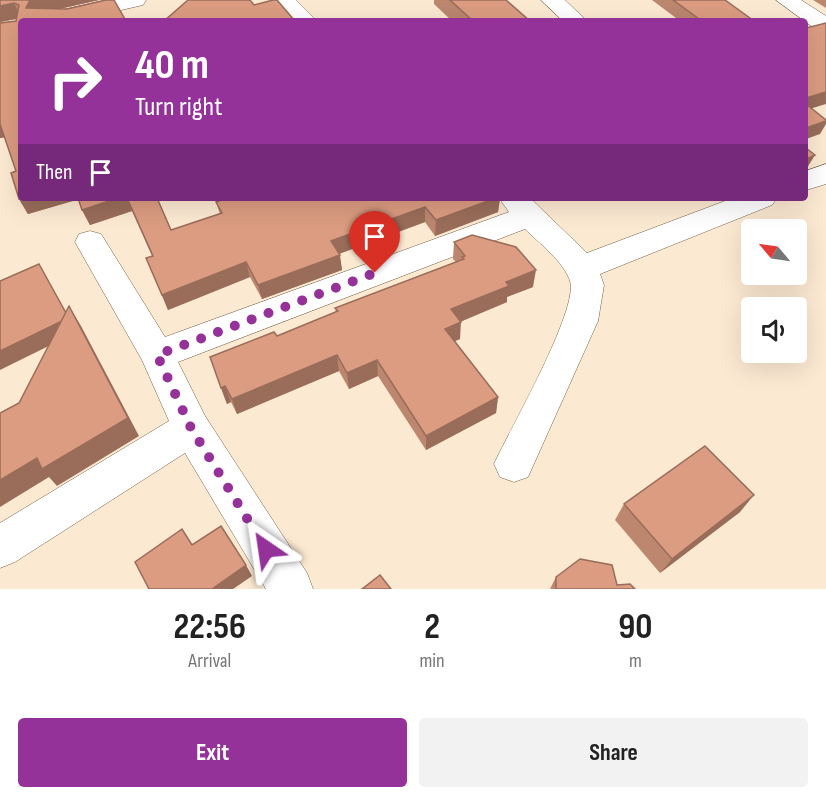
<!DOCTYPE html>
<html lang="en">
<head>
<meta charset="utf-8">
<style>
  :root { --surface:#fff; --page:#f2f2f2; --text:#222; --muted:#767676; --accent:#943299 }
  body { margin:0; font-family:"Sofia Sans Condensed",sans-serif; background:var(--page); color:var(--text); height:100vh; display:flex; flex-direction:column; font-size:22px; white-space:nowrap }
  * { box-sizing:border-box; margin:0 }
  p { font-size:20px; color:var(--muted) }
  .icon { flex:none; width:33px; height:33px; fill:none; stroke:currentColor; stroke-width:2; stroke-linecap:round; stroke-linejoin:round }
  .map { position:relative; height:589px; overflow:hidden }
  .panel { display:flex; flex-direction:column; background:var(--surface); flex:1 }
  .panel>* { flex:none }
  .top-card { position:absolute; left:18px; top:18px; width:790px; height:183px; border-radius:6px; box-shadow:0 6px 24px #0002; background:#943299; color:#fff; overflow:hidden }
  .needle { width:39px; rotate:299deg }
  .buttons { position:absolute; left:741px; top:219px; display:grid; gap:12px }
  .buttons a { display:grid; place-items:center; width:66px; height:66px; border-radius:6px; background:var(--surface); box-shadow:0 6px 24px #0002; font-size:30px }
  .pin { position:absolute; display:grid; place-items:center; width:51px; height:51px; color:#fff; margin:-62px -26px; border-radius:50% 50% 50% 0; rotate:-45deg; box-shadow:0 0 6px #0007 }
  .pin .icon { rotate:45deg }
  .me { position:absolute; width:66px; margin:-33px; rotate:328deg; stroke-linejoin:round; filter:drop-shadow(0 0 4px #0008) }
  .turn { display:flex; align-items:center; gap:21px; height:126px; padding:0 18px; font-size:27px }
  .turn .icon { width:78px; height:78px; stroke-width:2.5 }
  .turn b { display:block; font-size:42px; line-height:51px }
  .then { display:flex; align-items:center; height:57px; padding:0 18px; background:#0003; gap:12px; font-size:22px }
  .eta { display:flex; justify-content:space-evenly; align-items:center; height:102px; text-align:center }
  .eta b { font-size:36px; font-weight:700; line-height:42px }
  .cta { display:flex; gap:12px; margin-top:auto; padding:12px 18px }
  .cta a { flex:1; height:69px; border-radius:6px; background:var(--accent); color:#fff; font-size:24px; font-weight:700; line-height:69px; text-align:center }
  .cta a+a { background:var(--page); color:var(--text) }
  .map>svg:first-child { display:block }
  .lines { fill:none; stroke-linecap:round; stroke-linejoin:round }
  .minor-casing { stroke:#746046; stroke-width:1 }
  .minor { fill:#fff; fill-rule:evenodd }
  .wall { fill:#bc866f }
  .shaded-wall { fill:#996d5a }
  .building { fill:#db9c81; stroke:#996d5a; stroke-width:1.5 }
  .route { stroke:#943299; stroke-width:10; stroke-dasharray:0 18 }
</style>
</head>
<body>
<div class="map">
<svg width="826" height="589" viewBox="0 0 826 589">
  <rect width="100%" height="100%" fill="#fce9d2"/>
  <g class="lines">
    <defs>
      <g id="minor">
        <polygon points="107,0 146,0 143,5 73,21 34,21 37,16"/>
        <polygon points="272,0 296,0 317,21 293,21"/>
        <polygon points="541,0 565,0 587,21 563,21"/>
        <polygon points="776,0 801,0 826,16 826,33 818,31"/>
        <polygon points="826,164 826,184 806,190 806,171"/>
        <path d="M530,198l57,55 146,-55h44l-5,7 -172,69 4,11 -6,36 -70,156 -14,5 -14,-5 -6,-13c15,-33 85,-154 76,-183 -6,-19 -31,-38 -45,-52l-347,133 27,54 102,157 6,16h-47l-81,-136 -170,109 -15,6v-45l169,-102 -27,-61 -67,-118 4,-8 11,-3 11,3 64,103 344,-125 -10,-14z"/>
      </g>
    </defs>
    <!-- minor casing -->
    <use href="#minor" class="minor-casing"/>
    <!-- minor -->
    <use href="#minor" class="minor"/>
  </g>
  <!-- wall -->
  <g class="wall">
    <polygon points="0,0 99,0 60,9 67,9 106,0 114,0 126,21 21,21 21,198 157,198 171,230 220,214 216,202 228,198 500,198 498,212 435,236 425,222 339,254 342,270 262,299 250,277 168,310 146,258 152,256 132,211 90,225 82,210 78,199 28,214 19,199 11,173 16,171 5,137 0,138 0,23 16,21 16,19 0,22"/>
    <polygon points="434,0 506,0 530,21 452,21 434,4"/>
    <polygon points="652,0 725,0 754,21 680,21"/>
    <polygon points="813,0 826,0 826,8"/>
    <polygon points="454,242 533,287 507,297 507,302 460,322 460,339 455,341 498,397 496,413 426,450 378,376 349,389 339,371 237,414 231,402 227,404 221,388 277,336 336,312 335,308 456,262 453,259"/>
    <polygon points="624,504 740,512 660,573 615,520"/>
    <polygon points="556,577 617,585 635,589 550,589"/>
  </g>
  <!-- shaded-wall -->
  <g class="shaded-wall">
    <polygon points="30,0 99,0 36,14 26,8"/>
    <polygon points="14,3 21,18 0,22 0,6"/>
    <polygon points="826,92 826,104 806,110 806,98"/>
    <polygon points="826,121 826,124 820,134 806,139 806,128"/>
    <polygon points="0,123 7,137 0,138"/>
    <polygon points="815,155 807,168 806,169 806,159"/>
    <polygon points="22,198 80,198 80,199 28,214 19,199"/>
    <polygon points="118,198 127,198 132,211 90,225 82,210"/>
    <polygon points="496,198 500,198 498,212 435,236 436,220"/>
    <polygon points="425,207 425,222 333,256 331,241"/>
    <polygon points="340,255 342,270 262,299 258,285"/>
    <polygon points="246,262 250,277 168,310 162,295"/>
    <polygon points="39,264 77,332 0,370 0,351"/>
    <polygon points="536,270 533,287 507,297 507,302 450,326 451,309 506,282"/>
    <polygon points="69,306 81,326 139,436 57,486 49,477 0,507 0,480"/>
    <polygon points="461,322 460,339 445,345 445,329"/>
    <polygon points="337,355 339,371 237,414 232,399"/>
    <polygon points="377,360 378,376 349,389 347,373"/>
    <polygon points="225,386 231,402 227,404 221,388"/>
    <polygon points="498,397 496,413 426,450 426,436"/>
    <polygon points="754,495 740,512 660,573 672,559"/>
    <polygon points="246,565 252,576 233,589 212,589"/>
  </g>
  <!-- building -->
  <g class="building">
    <polygon points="0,0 30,0 26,8 67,9 106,0 114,0 126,21 21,21 21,198 22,198 19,199 11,173 16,171 0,124 0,23 16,21 19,5 14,3 0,6"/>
    <polygon points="188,0 250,0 254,5 273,0 277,0 295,21 164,21"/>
    <polygon points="450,0 506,0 530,21 473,21"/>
    <polygon points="673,0 725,0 754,21 702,21"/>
    <polygon points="826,23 826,92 806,98 806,28"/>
    <polygon points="806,104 826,120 826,121 806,128"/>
    <polygon points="806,148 815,155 811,157 806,159"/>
    <polygon points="78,198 118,198 82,210"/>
    <polygon points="127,198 157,198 171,230 222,213 216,202 228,198 496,198 436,220 425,207 331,241 340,255 258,285 246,262 162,295 146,258 153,256"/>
    <polygon points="472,235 516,247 536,270 506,282 509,286 451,309 461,322 445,329 498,397 426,436 377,360 347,373 337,355 232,399 225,386 221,388 210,357 274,332 277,336 338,311 335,308 464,259 462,257 465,256 454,242"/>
    <polygon points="39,264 66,313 62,321 0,351 0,281"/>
    <polygon points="69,306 128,418 42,469 37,458 0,480 0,413 19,403"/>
    <polygon points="705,446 754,495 672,559 624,504"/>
    <polygon points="221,526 246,565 212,589 149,589 135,562 182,529 192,545"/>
    <polygon points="580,559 612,565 617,585 630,584 635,589 556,589 556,577"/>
    <polygon points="380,575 391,589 362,589"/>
  </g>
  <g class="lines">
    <!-- route -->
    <polyline class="route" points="266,549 191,428 157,355 375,273"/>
  </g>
</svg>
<div class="buttons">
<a><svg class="needle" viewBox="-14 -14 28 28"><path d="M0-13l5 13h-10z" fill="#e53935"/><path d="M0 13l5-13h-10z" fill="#767676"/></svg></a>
<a><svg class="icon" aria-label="sound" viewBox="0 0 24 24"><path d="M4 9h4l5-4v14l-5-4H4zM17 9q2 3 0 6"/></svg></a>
</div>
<div class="pin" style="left:375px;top:273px;background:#d93025"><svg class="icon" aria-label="arrive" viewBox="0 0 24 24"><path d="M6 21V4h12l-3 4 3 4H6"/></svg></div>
<svg class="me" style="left:266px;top:549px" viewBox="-20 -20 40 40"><path d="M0-17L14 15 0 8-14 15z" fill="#943299" stroke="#fff" stroke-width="4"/></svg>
<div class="top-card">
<div class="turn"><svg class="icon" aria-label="right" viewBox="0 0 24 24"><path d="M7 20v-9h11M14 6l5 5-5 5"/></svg><div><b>40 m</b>Turn right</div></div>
<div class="then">Then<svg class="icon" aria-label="arrive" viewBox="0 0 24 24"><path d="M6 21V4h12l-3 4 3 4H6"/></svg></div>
</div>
</div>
<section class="panel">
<div class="eta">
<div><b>22:56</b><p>Arrival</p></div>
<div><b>2</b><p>min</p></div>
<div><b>90</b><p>m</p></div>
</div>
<div class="cta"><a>Exit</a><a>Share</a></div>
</section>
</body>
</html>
